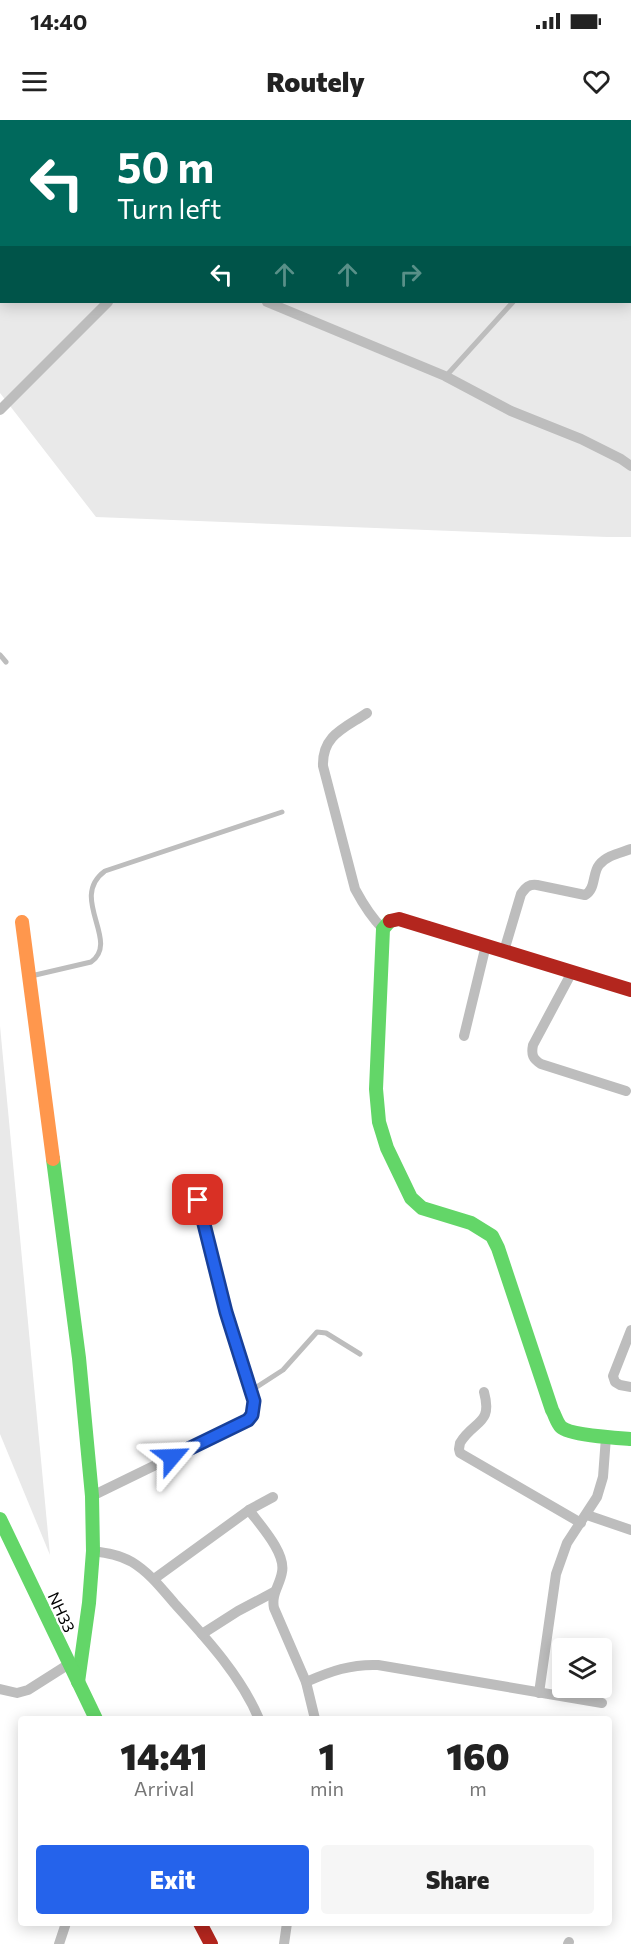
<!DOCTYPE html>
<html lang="en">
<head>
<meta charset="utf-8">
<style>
  :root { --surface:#fff; --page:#f6f6f6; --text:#222; --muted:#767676; --accent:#2563eb }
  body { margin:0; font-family:Commissioner,sans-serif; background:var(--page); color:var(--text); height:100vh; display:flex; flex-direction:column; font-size:22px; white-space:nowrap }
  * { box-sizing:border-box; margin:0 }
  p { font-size:20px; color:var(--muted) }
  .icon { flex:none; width:33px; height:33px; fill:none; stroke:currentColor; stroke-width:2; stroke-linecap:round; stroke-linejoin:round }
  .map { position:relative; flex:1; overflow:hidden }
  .sheet { position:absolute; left:18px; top:1596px; width:594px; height:210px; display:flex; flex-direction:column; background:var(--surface); border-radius:6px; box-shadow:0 3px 15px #0003 }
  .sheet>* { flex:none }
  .hud { position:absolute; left:0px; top:0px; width:632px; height:183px; box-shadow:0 3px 15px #0003; background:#00695c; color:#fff; overflow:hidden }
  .tools { position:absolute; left:552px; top:1518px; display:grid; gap:12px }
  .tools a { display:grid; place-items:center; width:60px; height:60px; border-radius:6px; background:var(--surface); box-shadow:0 3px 15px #0003; font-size:30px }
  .pin { position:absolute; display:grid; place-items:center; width:51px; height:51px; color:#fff; margin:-26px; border-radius:12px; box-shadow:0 3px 9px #0006 }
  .me { position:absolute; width:66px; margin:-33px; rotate:64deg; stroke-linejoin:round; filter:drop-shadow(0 0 4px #0008) }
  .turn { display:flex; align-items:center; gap:21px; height:126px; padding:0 18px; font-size:27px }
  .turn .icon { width:78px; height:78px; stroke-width:2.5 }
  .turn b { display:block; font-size:42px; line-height:51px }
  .lanes { display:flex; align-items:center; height:57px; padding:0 18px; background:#0003; justify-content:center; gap:30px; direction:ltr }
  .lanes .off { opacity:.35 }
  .eta { display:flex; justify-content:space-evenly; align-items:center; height:102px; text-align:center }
  .eta b { font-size:36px; font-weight:800; line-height:42px }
  .primary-button { display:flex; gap:12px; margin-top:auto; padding:12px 18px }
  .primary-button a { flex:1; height:69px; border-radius:6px; background:var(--accent); color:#fff; font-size:24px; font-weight:800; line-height:69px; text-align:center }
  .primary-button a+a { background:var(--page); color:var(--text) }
  .status { display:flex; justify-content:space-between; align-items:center; height:42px; padding:0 30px; background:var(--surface); direction:ltr }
  .status svg { height:16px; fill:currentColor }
  header { display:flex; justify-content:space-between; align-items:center; height:78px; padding:0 18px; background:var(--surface); font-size:27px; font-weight:800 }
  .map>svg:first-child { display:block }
  .green { fill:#e9e9e9; fill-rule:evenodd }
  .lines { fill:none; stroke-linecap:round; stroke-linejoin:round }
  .lane { stroke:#bdbdbd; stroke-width:5 }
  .street { stroke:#bdbdbd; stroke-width:10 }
  .fast { stroke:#63d668; stroke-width:14 }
  .slow { stroke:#ff974d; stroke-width:14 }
  .jam { stroke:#b3261e; stroke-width:14 }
  .route-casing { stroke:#184099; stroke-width:15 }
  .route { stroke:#2563eb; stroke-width:10 }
  .labels { text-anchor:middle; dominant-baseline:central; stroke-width:4.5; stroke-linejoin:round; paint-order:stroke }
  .street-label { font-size:16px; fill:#000; stroke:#fff }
</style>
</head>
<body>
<div class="status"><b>14:40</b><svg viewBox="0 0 49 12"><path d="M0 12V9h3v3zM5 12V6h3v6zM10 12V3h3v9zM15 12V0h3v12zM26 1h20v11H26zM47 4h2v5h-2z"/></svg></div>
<header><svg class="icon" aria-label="menu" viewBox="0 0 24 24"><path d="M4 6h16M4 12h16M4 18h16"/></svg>Routely<svg class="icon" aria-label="heart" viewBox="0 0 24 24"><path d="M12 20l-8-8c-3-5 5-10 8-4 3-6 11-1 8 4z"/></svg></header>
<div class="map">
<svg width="631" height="1824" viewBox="0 0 631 1824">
  <rect width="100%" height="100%" fill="#fff"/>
  <!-- green -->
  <g class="green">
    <path d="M0,0h631v417h-24l-511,-20 -96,-124zM2,2h628v180h-628z"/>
    <polygon points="0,906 50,1435 0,1314"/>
  </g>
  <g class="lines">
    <!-- lane -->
    <g class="lane">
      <polyline points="510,2 510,0"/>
      <polyline points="630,172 631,173"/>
      <polyline points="446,256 513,182"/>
      <polyline points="0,535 6,542"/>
      <path d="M31,856l60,-14c30,-21 -23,-64 14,-91l177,-59"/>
      <polyline points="252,1270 283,1250 317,1212 326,1213 360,1234"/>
    </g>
    <!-- street -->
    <g class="street">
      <polyline points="267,182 445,256 511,291 581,319 621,339 631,346"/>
      <polyline points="0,290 108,182"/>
      <path d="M367,593c-22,15 -45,22 -44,53l32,123c8,15 16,28 28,40"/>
      <path d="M504,831l17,-57c5,-7 8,-10 16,-9l48,10c11,-6 7,-21 14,-30 8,-10 22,-12 32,-16"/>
      <path d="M572,852l-39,73c-2,10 0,14 8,19l85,27"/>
      <polyline points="464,916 486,825"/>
      <polyline points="631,1210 613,1256 615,1262 620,1265 631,1267"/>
      <path d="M484,1272c9,33 -10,28 -24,51l-1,6 1,4 121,70"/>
      <polyline points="92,1376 248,1300 254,1288 254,1281 226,1192 198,1080"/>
      <path d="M249,1390c11,15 37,43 33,62 -2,13 -11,22 -8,36l32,74 9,37"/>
      <polyline points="587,1395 631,1410"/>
      <path d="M93,1431c14,2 27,4 39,11 18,11 30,27 43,42 31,34 66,72 84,115"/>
      <polyline points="154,1459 249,1390 273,1377"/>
      <polyline points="202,1514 238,1491 274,1472"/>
      <path d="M306,1562c25,-11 45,-18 72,-17l224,38"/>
      <polyline points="0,1569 17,1573 28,1570 69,1544"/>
      <polyline points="539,1573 556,1454 567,1423 597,1377 603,1357 606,1317"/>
      <polyline points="59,1824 66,1803"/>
      <polyline points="284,1824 287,1803"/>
      <polyline points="568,1824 569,1822"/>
    </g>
    <!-- fast -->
    <g class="fast">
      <path d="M390,801l-7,8 -7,160 3,33 8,26 24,50 11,10 49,15 21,13 6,12 54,162c3,5 5,13 9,17 8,8 57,11 70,12"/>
      <polyline points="53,1039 79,1238 92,1376 93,1431 89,1483 78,1562"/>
      <polyline points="0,1399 96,1599"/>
    </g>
    <!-- slow -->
    <polyline class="slow" points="22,802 53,1039"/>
    <!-- jam -->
    <g class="jam">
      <polyline points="390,801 399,799 631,870"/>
      <polyline points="200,1803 211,1824"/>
    </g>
  </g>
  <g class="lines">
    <defs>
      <polyline id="route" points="172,1337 248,1300 252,1295 254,1281 226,1192 198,1080"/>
    </defs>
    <!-- route casing -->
    <use href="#route" class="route-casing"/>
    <!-- route -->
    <use href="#route" class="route"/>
  </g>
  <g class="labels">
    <!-- street labels -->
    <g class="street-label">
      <text transform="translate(62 1492) rotate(65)">NH33</text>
    </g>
  </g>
</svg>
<div class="tools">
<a><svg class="icon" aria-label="layers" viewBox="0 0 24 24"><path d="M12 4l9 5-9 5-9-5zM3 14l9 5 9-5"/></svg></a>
</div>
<div class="pin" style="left:198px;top:1080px;background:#d93025"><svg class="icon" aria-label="arrive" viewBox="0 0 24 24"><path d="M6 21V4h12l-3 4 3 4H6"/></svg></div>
<svg class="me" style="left:172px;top:1337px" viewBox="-20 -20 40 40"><path d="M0-17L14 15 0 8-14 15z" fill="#2563eb" stroke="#fff" stroke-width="4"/></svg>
<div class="hud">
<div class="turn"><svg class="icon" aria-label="left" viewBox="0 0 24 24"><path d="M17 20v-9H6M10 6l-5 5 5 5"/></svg><div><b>50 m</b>Turn left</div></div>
<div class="lanes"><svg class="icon" aria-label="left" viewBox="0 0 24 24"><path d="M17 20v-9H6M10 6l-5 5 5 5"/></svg><svg class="icon off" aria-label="ahead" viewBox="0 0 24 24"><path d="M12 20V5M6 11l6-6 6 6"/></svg><svg class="icon off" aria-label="ahead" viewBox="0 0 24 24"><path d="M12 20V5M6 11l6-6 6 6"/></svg><svg class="icon off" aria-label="right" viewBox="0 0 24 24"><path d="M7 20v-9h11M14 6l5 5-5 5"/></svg></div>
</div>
<section class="sheet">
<div class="eta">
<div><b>14:41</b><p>Arrival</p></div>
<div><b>1</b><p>min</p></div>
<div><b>160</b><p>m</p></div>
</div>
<div class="primary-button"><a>Exit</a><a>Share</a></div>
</section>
</div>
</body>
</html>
